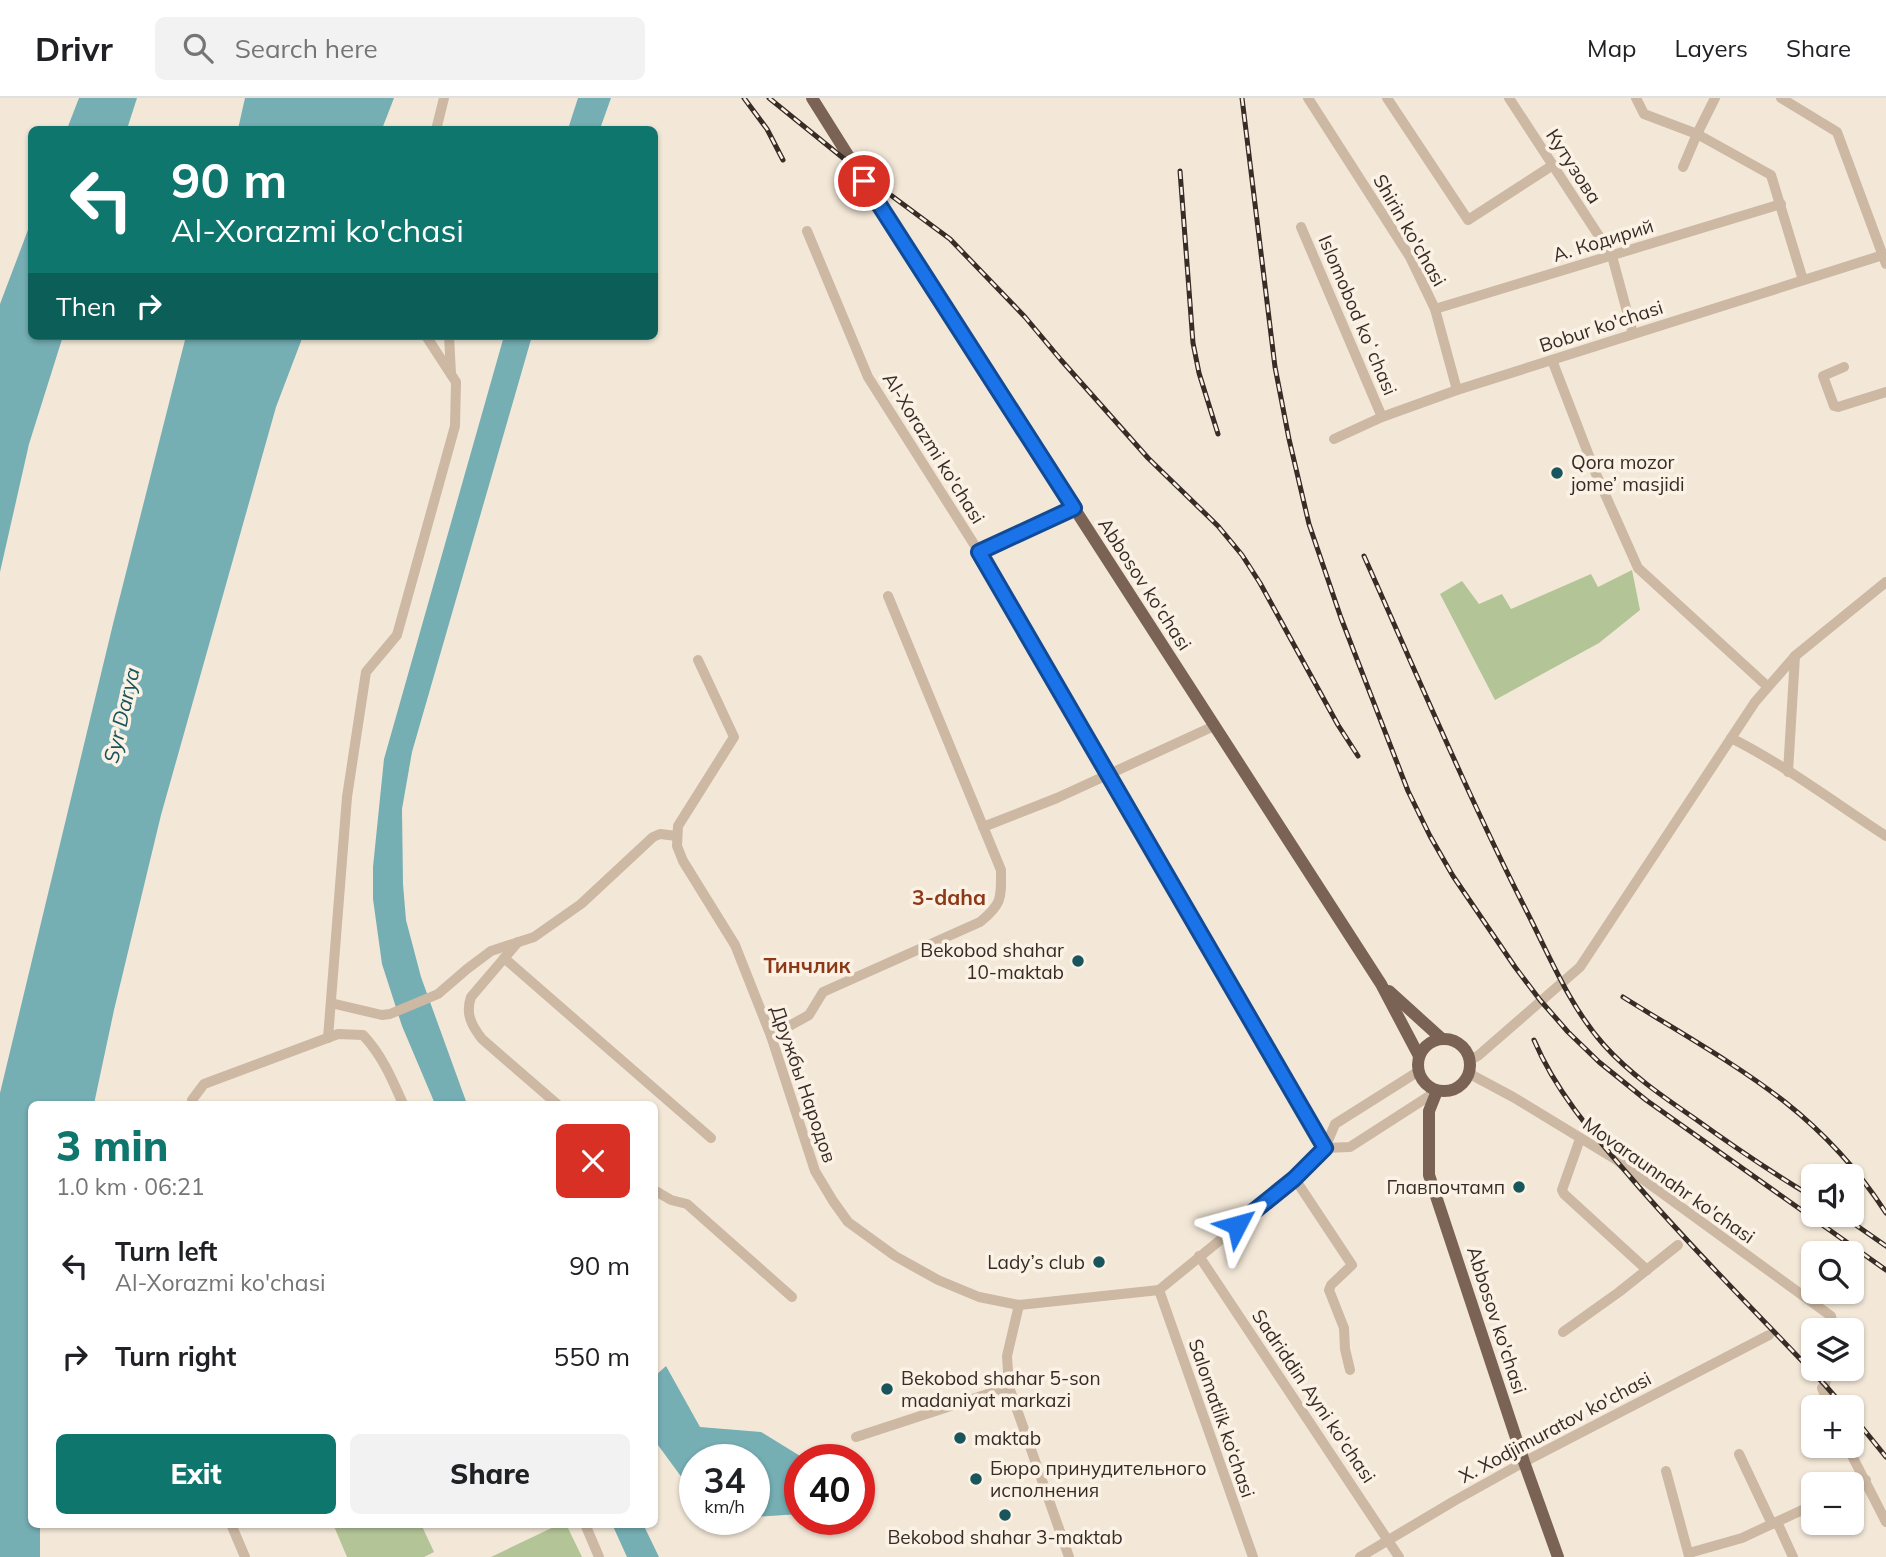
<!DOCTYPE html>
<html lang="en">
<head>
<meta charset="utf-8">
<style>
  :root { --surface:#fff; --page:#f2f2f2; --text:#202124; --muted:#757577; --line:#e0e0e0; --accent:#0f766e }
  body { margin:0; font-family:Mulish,sans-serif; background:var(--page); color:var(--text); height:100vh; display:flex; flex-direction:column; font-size:26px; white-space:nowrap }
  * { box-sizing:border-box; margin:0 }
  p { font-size:23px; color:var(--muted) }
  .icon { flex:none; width:38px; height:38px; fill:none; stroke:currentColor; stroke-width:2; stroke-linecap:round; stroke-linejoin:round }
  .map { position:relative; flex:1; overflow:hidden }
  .details { position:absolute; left:28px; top:1003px; width:630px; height:427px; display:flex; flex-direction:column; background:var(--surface); border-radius:10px; box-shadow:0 2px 5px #0004 }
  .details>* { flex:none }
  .hud { position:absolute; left:28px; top:28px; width:630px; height:214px; border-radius:10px; box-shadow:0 2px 5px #0004; background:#0f766e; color:#fff; overflow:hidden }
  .buttons { position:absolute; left:1801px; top:1066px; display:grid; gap:14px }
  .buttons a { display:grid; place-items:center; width:63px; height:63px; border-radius:10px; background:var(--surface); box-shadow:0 2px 5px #0004; font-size:35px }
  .speed { position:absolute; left:679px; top:1346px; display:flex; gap:14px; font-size:35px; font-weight:700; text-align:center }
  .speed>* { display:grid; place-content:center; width:91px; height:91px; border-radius:50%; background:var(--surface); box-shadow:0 2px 5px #0004; line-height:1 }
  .speed small { font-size:18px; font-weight:400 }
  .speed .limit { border:10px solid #d22; background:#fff; color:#111 }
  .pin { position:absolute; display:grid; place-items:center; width:60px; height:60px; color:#fff; margin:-30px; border:4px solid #fff; border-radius:50%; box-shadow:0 2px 7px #0007 }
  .me { position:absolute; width:77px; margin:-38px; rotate:51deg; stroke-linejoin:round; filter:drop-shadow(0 0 5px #0008) }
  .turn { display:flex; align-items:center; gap:24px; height:147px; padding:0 28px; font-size:32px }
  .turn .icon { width:91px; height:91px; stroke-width:2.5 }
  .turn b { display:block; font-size:49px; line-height:60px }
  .then { display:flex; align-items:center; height:66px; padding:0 28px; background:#0003; gap:14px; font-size:26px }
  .round { display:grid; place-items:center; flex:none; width:74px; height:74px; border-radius:10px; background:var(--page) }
  .summary { display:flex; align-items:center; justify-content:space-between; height:119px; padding:0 28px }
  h1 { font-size:42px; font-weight:800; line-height:52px; color:var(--accent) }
  .action { display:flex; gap:14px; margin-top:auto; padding:14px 28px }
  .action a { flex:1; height:80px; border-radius:10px; background:var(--accent); color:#fff; font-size:28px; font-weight:800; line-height:80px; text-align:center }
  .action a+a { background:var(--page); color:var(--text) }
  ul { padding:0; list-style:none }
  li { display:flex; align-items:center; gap:21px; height:91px; padding:0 28px }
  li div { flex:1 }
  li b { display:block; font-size:26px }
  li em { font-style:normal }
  header { display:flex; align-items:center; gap:42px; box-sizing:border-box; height:98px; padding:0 35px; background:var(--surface); border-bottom:2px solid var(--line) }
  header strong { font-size:33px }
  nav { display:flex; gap:38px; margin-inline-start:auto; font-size:24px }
  .search { width:490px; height:63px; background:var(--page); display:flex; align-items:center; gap:18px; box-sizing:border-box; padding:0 24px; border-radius:10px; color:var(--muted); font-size:26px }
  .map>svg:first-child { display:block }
  .green { fill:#b3c497 }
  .water { fill:#75aeb3 }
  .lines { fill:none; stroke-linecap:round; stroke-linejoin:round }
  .minor { stroke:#ccb8a3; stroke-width:10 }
  .major { stroke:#7a6355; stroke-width:12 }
  .rail-casing { stroke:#372c26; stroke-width:5 }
  .rail { stroke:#fbf2e5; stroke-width:2.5; stroke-dasharray:8; stroke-linecap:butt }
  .route-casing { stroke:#114b97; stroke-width:18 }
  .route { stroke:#1a73e8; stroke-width:12 }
  .poi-dot { fill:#18555c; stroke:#fbf2e5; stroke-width:2.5 }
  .labels { text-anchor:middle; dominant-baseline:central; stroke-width:7; stroke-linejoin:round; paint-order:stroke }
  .street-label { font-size:19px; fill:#372c26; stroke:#fbf2e5 }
  .poi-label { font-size:19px; fill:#372c26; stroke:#fbf2e5; text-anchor:start }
  .water-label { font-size:21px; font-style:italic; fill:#18555c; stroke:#fbf2e5 }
  .neighbourhood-label { font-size:21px; font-weight:bold; fill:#8d3918; stroke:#fbf2e5 }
</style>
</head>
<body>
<header>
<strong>Drivr</strong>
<div class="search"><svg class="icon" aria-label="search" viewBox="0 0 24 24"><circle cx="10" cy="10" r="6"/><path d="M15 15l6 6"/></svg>Search here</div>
<nav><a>Map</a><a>Layers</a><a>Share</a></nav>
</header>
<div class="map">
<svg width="1886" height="1459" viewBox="0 0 1886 1459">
  <rect width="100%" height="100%" fill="#f3e8d8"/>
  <!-- green -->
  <g class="green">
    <polygon points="1632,472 1640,512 1599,545 1495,602 1440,496 1462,483 1479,506 1502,496 1511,511 1591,476 1598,489"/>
    <polygon points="333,1426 421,1426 434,1454 424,1459 347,1459"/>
    <polygon points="560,1426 566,1426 582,1459 491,1459"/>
  </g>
  <!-- water -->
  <g class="water">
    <polygon points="79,0 137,0 127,31 67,31"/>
    <polygon points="245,0 394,0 382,31 238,31"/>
    <polygon points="578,0 611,0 600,31 568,31"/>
    <polygon points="31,124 32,238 63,238 29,346 0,474 0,206"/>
    <polygon points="186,238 303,238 276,309 161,717 114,912 94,1006 32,1006 32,1426 40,1426 40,1459 0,1459 0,995 113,526"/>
    <polygon points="504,238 532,238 412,654 402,711 403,786 406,822 421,879 467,1006 435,1006 402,928 382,866 373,801 373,769 384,661"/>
    <polygon points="666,1268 700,1329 761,1334 805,1361 800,1362 800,1416 754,1419 754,1362 695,1362 695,1403 688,1388 655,1343 655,1278"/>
    <polygon points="612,1426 643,1426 659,1459 627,1459"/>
  </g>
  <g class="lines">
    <!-- minor -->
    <g class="minor">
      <polyline points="1308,0 1410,159 1435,211 1457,292"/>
      <polyline points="1387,0 1468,122 1553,67"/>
      <polyline points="1509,0 1612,158 1633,236"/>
      <polyline points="1636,0 1644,16 1697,36 1771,77 1803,182"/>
      <polyline points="1781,0 1837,34 1886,166"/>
      <polyline points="436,32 444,0"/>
      <polyline points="1683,69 1697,36 1715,0"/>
      <polyline points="1301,129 1382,319"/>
      <polyline points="807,133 868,279 979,454 1325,1050"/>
      <polyline points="1435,211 1781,106"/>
      <polyline points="449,238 451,276"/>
      <polyline points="1552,262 1596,376 1638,470 1767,588"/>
      <polyline points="1844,269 1823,278 1834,308 1838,309 1886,294"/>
      <polyline points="1334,341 1382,319 1457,292 1883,157"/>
      <polyline points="979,454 1074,410"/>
      <polyline points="698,562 734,639 678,728 677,748 683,763 735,847 771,938 815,1073 833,1103 848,1124 895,1158 938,1182 979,1199 1019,1207 1159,1192"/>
      <path d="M1731,640c54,27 104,65 155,98"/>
      <polyline points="1788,674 1795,558 1886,484"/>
      <polyline points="983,729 1057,700 1214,628"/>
      <path d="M518,844l-47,55c-6,17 1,29 11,42l75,65"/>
      <polyline points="504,860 711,1040"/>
      <polyline points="331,905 382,917 390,916 438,896 467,871 491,853 534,839 581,806 653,739 660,736 677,738"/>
      <path d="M771,938l38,-21 14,-23 157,-70c23,-19 21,-24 21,-52l-113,-274"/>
      <polyline points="328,940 347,699 366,574 397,537 455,328 456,284 426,238"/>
      <polyline points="1471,962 1479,957 1580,869 1755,604 1795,558"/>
      <polyline points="1470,976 1513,999 1615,1061 1831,1218 1834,1232"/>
      <path d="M192,1006v-4l12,-16 134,-50 25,1c19,20 29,44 40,69"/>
      <polyline points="1580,1041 1562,1092 1564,1096 1647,1172"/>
      <polyline points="1325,1050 1350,1049 1437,993"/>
      <polyline points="1295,1081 1352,1167 1331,1187 1329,1192 1344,1230 1345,1251 1350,1272"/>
      <polyline points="654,1092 671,1102 687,1106 792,1199"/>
      <polyline points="1199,1158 1399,1459"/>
      <polyline points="1159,1192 1295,1081 1325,1050 1335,1026 1419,973"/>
      <polyline points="1159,1192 1253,1459"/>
      <polyline points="1019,1207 1007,1258 1009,1289 1069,1459"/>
      <polyline points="1563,1234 1619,1194 1678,1147"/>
      <polyline points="1828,1270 1825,1287 1822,1290 1830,1309"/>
      <polyline points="856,1339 1009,1289"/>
      <polyline points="1847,1348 1886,1424"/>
      <polyline points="1739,1356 1772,1426"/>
      <polyline points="1666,1373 1689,1458"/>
      <polyline points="1852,1389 1866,1382"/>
      <polyline points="1777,1424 1793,1459"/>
      <polyline points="231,1426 245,1459"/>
      <polyline points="585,1426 599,1459"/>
      <polyline points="1689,1455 1742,1440 1813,1407"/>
      <polyline points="1360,1459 1454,1403 1524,1364 1769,1237"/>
    </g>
    <!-- major -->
    <g class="major">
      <polyline points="812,0 900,140 1381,886 1419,958"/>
      <polyline points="1389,893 1442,941"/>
      <circle cx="1444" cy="967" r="26"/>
      <polyline points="1437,993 1429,1013 1429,1077 1524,1364 1558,1459"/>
    </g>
    <defs>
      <g id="rail">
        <polyline points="744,0 767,31 783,62"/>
        <polyline points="769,0 869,81 950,141 1025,219 1061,262 1148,360 1218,428 1242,457 1260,485 1338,627 1358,658"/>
        <polyline points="1242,0 1275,269 1289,341 1309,426 1341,520 1408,693 1430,738 1453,778 1515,869 1540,902 1568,934 1599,964 1646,1002 1886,1172"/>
        <polyline points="1180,73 1193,245 1199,275 1218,336"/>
        <path d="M1364,458c53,119 104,240 163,356 23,45 43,95 77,133 26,29 58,51 90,73 39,28 78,55 119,79"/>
        <path d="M1623,899c54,34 112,66 162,105 39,31 74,69 101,111"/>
        <path d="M1534,942c23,54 60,95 98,139 61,71 128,137 193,206l19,22"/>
        <polyline points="1840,1116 1886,1148"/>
        <polyline points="1852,1317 1886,1359"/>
      </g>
    </defs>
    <!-- rail casing -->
    <use href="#rail" class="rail-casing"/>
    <!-- rail -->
    <use href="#rail" class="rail"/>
  </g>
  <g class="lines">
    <defs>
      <polyline id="route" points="864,83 1074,410 979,454 1325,1050 1294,1081 1237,1127"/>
    </defs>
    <!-- route casing -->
    <use href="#route" class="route-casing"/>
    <!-- route -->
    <use href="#route" class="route"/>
  </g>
  <!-- markers -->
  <g class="poi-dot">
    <circle cx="1557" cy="375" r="7"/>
    <circle cx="1078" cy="863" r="7"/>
    <circle cx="1519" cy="1089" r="7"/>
    <circle cx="1099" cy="1164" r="7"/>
    <circle cx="887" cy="1291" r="7"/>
    <circle cx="960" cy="1340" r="7"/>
    <circle cx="976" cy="1381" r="7"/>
    <circle cx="1005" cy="1417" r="7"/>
  </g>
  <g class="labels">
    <!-- street labels -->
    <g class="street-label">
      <text transform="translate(1574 68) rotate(57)">Кутузова</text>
      <text transform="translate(1410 132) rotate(60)">Shirin ko'chasi</text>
      <text transform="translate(1603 142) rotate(-17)">А. Кодирий</text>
      <text transform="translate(1358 217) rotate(67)">Islomobod koʻchasi</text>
      <text transform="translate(1601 228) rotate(-18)">Bobur ko'chasi</text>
      <text transform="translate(934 350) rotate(58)">Al-Xorazmi ko'chasi</text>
      <text transform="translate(1145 486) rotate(57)">Abbosov ko'chasi</text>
      <text transform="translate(804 986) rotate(71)">Дружбы Народов</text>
      <text transform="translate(1669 1082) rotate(35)">Movaraunnahr ko'chasi</text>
      <text transform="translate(1497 1222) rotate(72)">Abbosov ko'chasi</text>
      <text transform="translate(1314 1298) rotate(56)">Sadriddin Ayni ko'chasi</text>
      <text transform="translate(1222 1320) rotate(71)">Salomatlik ko‘chasi</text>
      <text transform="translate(1555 1329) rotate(-28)">X. Xodjimuratov ko'chasi</text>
    </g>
    <!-- poi labels -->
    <g class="poi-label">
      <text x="1571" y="364">Qora mozor<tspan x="1571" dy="22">jome’ masjidi</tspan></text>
      <text x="1064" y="852" text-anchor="end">Bekobod shahar<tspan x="1064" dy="22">10-maktab</tspan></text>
      <text x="1505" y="1089" text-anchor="end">Главпочтамп</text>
      <text x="1085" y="1164" text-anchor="end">Lady’s club</text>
      <text x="901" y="1280">Bekobod shahar 5-son<tspan x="901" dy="22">madaniyat markazi</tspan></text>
      <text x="974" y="1340">maktab</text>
      <text x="990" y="1370">Бюро принудительного<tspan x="990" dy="22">исполнения</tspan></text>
      <text x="1005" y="1439" text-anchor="middle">Bekobod shahar 3-maktab</text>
    </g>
    <!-- water labels -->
    <g class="water-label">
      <text transform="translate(121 617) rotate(-77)">Syr Darya</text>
    </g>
    <!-- neighbourhood labels -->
    <g class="neighbourhood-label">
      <text x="949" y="799">3-daha</text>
      <text x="807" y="867">Тинчлик</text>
    </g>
  </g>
</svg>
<div class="buttons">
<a><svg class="icon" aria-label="sound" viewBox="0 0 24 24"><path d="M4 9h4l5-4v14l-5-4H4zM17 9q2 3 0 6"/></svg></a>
<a><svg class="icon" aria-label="search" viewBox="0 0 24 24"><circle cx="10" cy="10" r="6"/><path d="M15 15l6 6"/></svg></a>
<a><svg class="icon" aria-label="layers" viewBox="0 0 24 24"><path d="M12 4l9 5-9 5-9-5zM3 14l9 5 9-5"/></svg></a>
<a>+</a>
<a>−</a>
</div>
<div class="speed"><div>34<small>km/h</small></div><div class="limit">40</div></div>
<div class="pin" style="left:864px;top:83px;background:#d93025"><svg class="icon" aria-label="arrive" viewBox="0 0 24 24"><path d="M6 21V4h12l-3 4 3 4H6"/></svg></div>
<svg class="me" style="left:1237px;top:1127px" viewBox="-20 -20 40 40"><path d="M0-17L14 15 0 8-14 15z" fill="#1a73e8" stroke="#fff" stroke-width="4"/></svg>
<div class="hud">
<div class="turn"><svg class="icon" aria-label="left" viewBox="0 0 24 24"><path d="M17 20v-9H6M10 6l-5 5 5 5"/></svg><div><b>90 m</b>Al-Xorazmi ko'chasi</div></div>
<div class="then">Then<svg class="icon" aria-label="right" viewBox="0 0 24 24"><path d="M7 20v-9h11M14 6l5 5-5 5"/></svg></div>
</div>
<section class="details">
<div class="summary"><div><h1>3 min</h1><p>1.0 km · 06:21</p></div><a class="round" style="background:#d93025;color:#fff"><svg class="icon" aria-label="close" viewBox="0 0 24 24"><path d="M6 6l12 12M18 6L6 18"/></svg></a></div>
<ul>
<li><svg class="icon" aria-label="left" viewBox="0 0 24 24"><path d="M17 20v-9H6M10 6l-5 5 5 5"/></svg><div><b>Turn left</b><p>Al-Xorazmi ko'chasi</p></div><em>90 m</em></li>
<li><svg class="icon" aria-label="right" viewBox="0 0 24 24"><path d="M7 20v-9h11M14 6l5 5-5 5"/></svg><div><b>Turn right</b></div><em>550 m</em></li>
</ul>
<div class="action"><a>Exit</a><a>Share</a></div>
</section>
</div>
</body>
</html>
